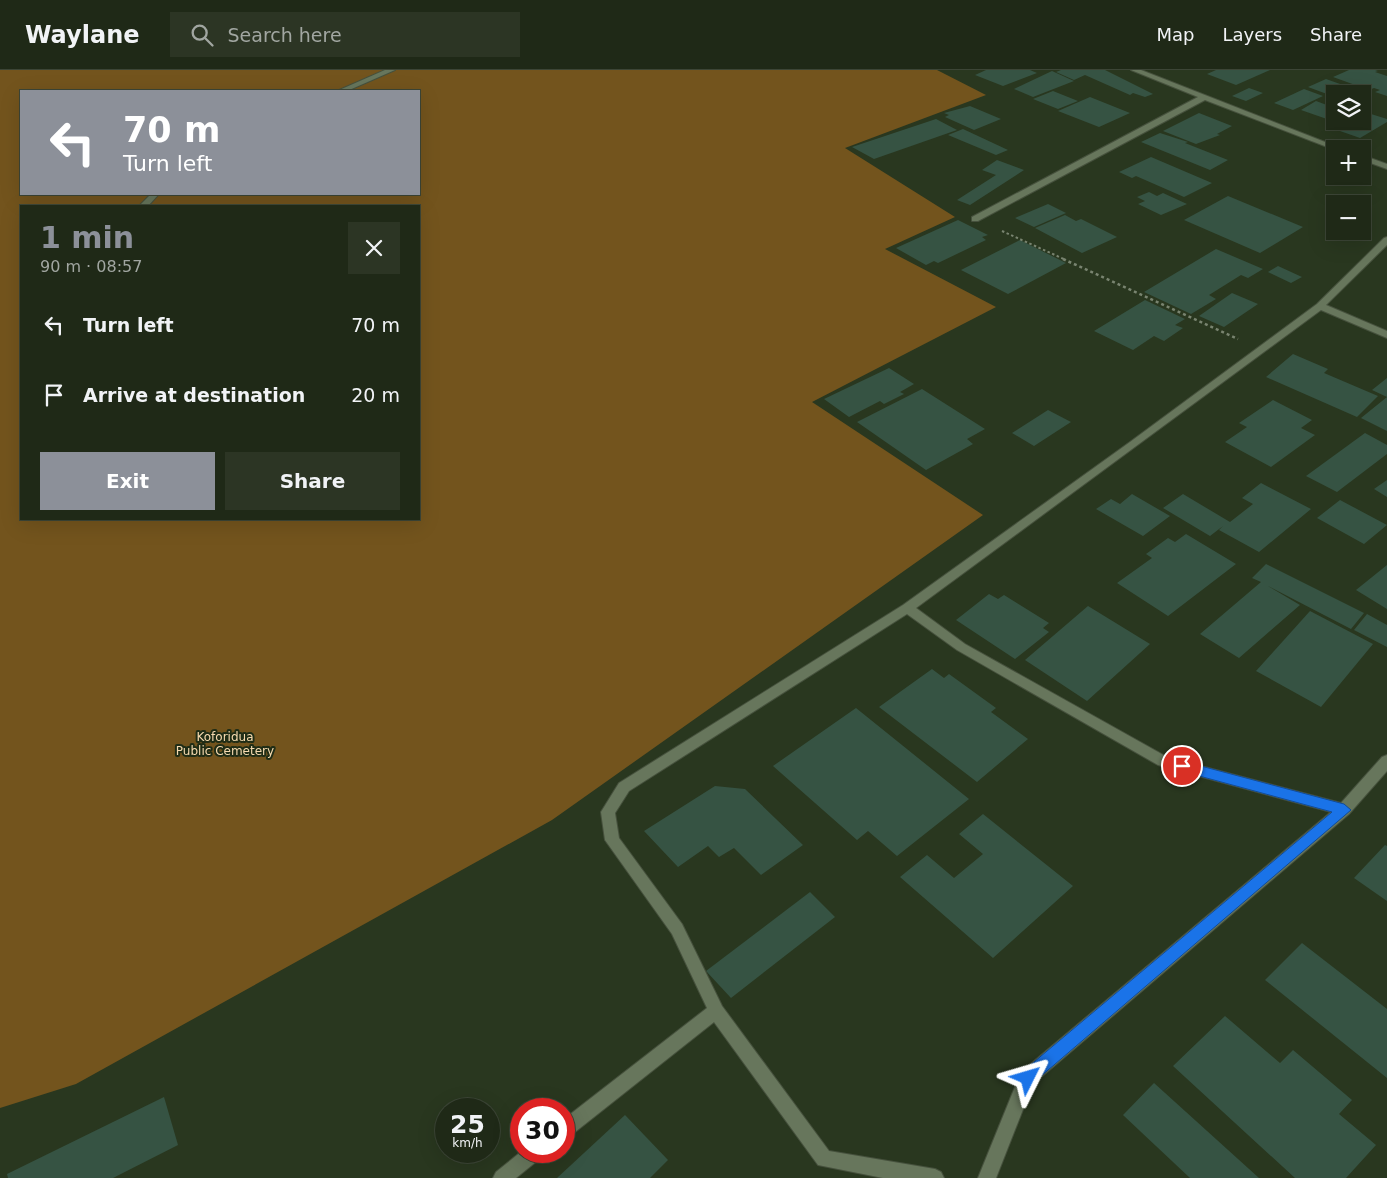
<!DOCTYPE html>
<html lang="en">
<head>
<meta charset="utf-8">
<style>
  :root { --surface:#1f2917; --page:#2c3524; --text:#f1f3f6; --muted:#a1a6a1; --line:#3c4536; --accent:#8c9099 }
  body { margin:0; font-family:"DejaVu Sans",sans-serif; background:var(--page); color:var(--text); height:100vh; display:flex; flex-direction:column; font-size:19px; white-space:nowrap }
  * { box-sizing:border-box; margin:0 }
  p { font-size:16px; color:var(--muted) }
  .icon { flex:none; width:28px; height:28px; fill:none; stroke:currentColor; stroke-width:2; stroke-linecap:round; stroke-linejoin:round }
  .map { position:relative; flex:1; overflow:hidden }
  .side { position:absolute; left:20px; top:135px; width:400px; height:315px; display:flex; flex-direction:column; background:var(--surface); border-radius:0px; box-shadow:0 5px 20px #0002,0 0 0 1px var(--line) }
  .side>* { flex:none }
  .hud { position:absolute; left:20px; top:20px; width:400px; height:105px; border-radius:0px; box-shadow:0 5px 20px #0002,0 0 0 1px var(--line); background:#8c9099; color:#fff; overflow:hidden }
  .tools { position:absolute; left:1326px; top:15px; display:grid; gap:10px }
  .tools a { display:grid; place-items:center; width:45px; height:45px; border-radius:0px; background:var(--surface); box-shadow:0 5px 20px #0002,0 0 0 1px var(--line); font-size:25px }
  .speed { position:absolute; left:435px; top:1028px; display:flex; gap:10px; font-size:25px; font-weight:700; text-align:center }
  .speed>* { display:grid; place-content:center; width:65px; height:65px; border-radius:50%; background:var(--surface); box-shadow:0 5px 20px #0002,0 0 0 1px var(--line); line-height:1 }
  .speed small { font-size:12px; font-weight:400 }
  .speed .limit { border:8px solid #d22; background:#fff; color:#111 }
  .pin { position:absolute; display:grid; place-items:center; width:42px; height:42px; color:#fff; margin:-21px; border:2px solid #fff; border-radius:50%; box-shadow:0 1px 5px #0007 }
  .me { position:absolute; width:55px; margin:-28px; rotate:50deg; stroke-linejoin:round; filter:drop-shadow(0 0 4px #0008) }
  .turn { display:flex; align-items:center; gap:18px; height:105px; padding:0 20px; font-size:22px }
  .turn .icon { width:65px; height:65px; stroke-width:2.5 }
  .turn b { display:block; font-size:35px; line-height:42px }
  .round { display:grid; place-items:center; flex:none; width:52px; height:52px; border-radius:0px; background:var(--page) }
  .headline { display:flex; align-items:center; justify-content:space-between; height:85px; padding:0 20px }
  h1 { font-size:30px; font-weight:800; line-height:38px; color:var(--accent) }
  .button { display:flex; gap:10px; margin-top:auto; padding:10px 20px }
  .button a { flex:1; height:58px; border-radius:0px; background:var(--accent); color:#fff; font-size:20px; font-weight:800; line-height:58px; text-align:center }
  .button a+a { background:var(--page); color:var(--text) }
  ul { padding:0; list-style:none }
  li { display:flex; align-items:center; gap:15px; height:70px; padding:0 20px }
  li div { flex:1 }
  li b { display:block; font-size:19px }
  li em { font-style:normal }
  header { display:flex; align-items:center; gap:30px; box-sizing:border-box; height:70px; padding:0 25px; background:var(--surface); border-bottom:1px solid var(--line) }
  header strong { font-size:24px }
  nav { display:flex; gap:28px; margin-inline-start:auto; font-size:18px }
  .search { width:350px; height:45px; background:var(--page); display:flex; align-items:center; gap:12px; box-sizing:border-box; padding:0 18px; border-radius:0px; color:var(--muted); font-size:19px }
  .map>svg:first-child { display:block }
  .green { fill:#73541d; fill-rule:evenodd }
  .building { fill:#365343 }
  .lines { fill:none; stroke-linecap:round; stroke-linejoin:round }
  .street-casing { stroke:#46513d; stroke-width:2 }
  .path-far1 { stroke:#798470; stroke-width:2; stroke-dasharray:2.5 2.5; stroke-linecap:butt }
  .path { stroke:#798470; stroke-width:2.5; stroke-dasharray:3 3; stroke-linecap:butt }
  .street { fill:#67765c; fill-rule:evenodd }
  .route { fill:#1a73e8; stroke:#114b97 }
  .labels { text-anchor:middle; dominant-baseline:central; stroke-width:4; stroke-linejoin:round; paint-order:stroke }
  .park-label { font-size:12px; fill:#f6daaf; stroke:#202d16 }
</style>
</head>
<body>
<header>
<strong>Waylane</strong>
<div class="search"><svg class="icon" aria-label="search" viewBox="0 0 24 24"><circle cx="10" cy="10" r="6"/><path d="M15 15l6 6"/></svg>Search here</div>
<nav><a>Map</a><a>Layers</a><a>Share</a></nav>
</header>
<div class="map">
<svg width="1387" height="1108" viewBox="0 0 1387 1108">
  <rect width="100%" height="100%" fill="#29371f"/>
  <!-- green -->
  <path class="green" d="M0,0h937l49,25 -141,53 110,69 -70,32 111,58 -184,95 171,113 -431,305 -476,264 -76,24zM21,21h398v103h-398zM21,136h398v313h-398z"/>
  <!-- building -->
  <g class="building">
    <polygon points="986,0 1030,0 1037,3 1003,16 975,5"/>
    <polygon points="1061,0 1105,0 1153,24 1145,27 1133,23 1130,25 1085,5 1074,10 1056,2"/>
    <polygon points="1216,0 1270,0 1236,15 1207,4"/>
    <polygon points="1349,0 1375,0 1378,1 1375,2 1387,6 1387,26 1375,22 1380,20 1374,18 1369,20 1333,7"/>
    <polygon points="1052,1 1074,11 1033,27 1014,19"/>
    <polygon points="1326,9 1357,20 1349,24 1335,24 1335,27 1308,17"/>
    <polygon points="1249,18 1263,23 1246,31 1232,26"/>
    <polygon points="1304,19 1323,26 1293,40 1274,33"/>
    <polygon points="1053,21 1078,31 1058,39 1033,29"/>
    <polygon points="1090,27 1130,43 1099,57 1058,41"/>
    <polygon points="1316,31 1335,38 1335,51 1351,51 1344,55 1301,40"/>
    <polygon points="970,36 1001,49 974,60 945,47 949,45 944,43"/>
    <polygon points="1199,43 1232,56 1217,64 1220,65 1196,74 1163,61"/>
    <polygon points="1371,44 1387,49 1387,52 1360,68 1340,61 1358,51 1362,51 1362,49"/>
    <polygon points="936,49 957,60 874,89 852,77"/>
    <polygon points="963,59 1008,80 996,85 948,65"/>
    <polygon points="1160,63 1188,72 1185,73 1228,90 1210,100 1141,72"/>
    <polygon points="1151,87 1212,113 1184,127 1136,106 1132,108 1119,102"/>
    <polygon points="997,90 1024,100 970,135 957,130 996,105 982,100"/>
    <polygon points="1149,122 1157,126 1163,123 1187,134 1161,145 1138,134 1145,131 1137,127"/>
    <polygon points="1228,126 1303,157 1260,183 1184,150"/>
    <polygon points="1048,134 1066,143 1034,157 1015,148"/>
    <polygon points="1065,145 1076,151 1081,149 1117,167 1082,183 1035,158"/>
    <polygon points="958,150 988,165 982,167 986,170 938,193 934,191 926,195 896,178"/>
    <polygon points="1020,170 1066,193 1008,224 961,200"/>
    <polygon points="1216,179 1263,199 1248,208 1241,205 1209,225 1216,229 1191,244 1144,222"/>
    <polygon points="1278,196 1302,207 1291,213 1268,202"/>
    <polygon points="1232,223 1258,234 1224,257 1199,246"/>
    <polygon points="1145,230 1185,249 1175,255 1183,258 1164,271 1154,266 1133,280 1094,261"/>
    <polygon points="1293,284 1328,299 1324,303 1378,326 1357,347 1266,307"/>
    <polygon points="889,298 914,314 900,322 904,324 884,334 880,331 849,347 824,329"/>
    <polygon points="1387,308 1387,361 1361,348 1387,327 1372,320"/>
    <polygon points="922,319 985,359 967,369 973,374 926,400 857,352"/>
    <polygon points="1273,330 1312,350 1301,358 1315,365 1271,397 1225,372 1247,357 1239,353"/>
    <polygon points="1048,340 1071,352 1034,376 1012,363"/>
    <polygon points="1365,363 1387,375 1387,384 1337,422 1306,406"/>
    <polygon points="1387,410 1387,427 1374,419"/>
    <polygon points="1261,413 1311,439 1259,482 1219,460 1223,456 1210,466 1163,438 1183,424 1230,452 1253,434 1242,428"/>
    <polygon points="1132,424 1170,446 1143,466 1096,439 1111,429 1120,434"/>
    <polygon points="1340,430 1387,455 1364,474 1317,448"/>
    <polygon points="1186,464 1236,494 1168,546 1117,513 1152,488 1146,484 1168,468 1175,472"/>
    <polygon points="1266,494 1364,543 1351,559 1268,516 1300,535 1239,588 1200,564 1261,512 1252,508"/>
    <polygon points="1387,495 1387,539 1356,520"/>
    <polygon points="989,524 998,529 1004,525 1049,553 1043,558 1049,562 1015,589 956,550"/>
    <polygon points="1088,536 1150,574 1087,631 1025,590"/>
    <polygon points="1310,541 1373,574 1321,637 1256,601"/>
    <polygon points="1367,544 1387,555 1387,577 1354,560"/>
    <polygon points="932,599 944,608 949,604 996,638 991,642 1028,669 977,712 879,637"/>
    <polygon points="856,638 969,729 897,786 868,761 857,770 773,696"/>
    <polygon points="715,716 745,719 803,775 761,805 734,778 719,787 708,776 678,797 644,761"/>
    <polygon points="983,744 1073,816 993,888 900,807 927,785 954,808 983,784 959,764"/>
    <polygon points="1385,775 1387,776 1387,831 1354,808"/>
    <polygon points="810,822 835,847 731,928 706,901"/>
    <polygon points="1302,873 1387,939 1387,1008 1265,910"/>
    <polygon points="1225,946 1280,993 1293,980 1352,1030 1339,1044 1376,1075 1346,1108 1295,1108 1173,996"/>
    <polygon points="1154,1013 1259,1108 1190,1108 1123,1045"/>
    <polygon points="164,1027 178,1075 113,1108 8,1108 7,1104"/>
    <polygon points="625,1045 668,1090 650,1108 557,1108"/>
  </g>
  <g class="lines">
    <defs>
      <g id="street">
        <polygon points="385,0 395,0 347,21 337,21"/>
        <polygon points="1131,0 1141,0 1343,79 1335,80 1205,30 978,151 972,151 972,147 1198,27"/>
        <polygon points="1362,85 1387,94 1387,99 1362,90"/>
        <polygon points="151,124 159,124 148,136 139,136"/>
        <polygon points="1387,167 1387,175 1326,235 1387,261 1387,268 1321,240 916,538 965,574 1167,687 1341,733 1382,687 1387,685 1387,701 1349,744 1033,1014 996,1108 978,1108 1021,1002 1331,742 1158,695 957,580 907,544 629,721 615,743 619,768 682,854 722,936 829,1081 935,1099 941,1102 944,1108 883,1108 818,1095 714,952 570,1066 564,1069 564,1049 707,938 672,864 605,770 601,742 619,713 903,535 1130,372 1317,234 1384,168"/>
        <polygon points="522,1081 545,1081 542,1087 516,1108 493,1108 496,1102"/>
      </g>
    </defs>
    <!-- street casing -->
    <use href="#street" class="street-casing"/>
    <!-- path-far1 -->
    <polyline class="path-far1" points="1002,161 1066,190"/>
    <!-- path -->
    <polyline class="path" points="1063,189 1238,269"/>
    <!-- street -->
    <use href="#street" class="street"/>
  </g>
  <!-- route -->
  <polygon class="route" points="1182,691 1344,734 1351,740 1033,1013 1028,1015 1022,1013 1020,1008 1022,1002 1332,742 1177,700 1175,696"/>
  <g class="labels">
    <!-- park labels -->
    <g class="park-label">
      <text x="225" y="667">Koforidua<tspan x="225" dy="14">Public Cemetery</tspan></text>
    </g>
  </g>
</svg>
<div class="tools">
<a><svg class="icon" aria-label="layers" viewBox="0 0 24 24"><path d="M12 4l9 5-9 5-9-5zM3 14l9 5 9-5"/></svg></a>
<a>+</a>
<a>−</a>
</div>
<div class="speed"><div>25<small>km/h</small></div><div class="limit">30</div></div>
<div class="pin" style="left:1182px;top:696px;background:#d93025"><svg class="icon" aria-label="arrive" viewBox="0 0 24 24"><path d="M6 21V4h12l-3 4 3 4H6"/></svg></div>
<svg class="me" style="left:1028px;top:1008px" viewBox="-20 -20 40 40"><path d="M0-17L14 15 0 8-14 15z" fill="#1a73e8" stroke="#fff" stroke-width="4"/></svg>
<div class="hud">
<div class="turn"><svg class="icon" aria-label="left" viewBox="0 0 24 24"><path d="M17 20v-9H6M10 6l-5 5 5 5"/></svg><div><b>70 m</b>Turn left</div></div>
</div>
<section class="side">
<div class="headline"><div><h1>1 min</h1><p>90 m · 08:57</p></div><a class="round"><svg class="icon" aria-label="close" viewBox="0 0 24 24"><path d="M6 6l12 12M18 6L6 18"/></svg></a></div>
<ul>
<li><svg class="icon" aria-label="left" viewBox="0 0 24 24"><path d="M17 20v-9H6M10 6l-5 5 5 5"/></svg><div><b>Turn left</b></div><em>70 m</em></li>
<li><svg class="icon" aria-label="arrive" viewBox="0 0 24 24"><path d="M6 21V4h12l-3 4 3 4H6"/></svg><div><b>Arrive at destination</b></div><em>20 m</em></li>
</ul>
<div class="button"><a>Exit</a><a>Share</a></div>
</section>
</div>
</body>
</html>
